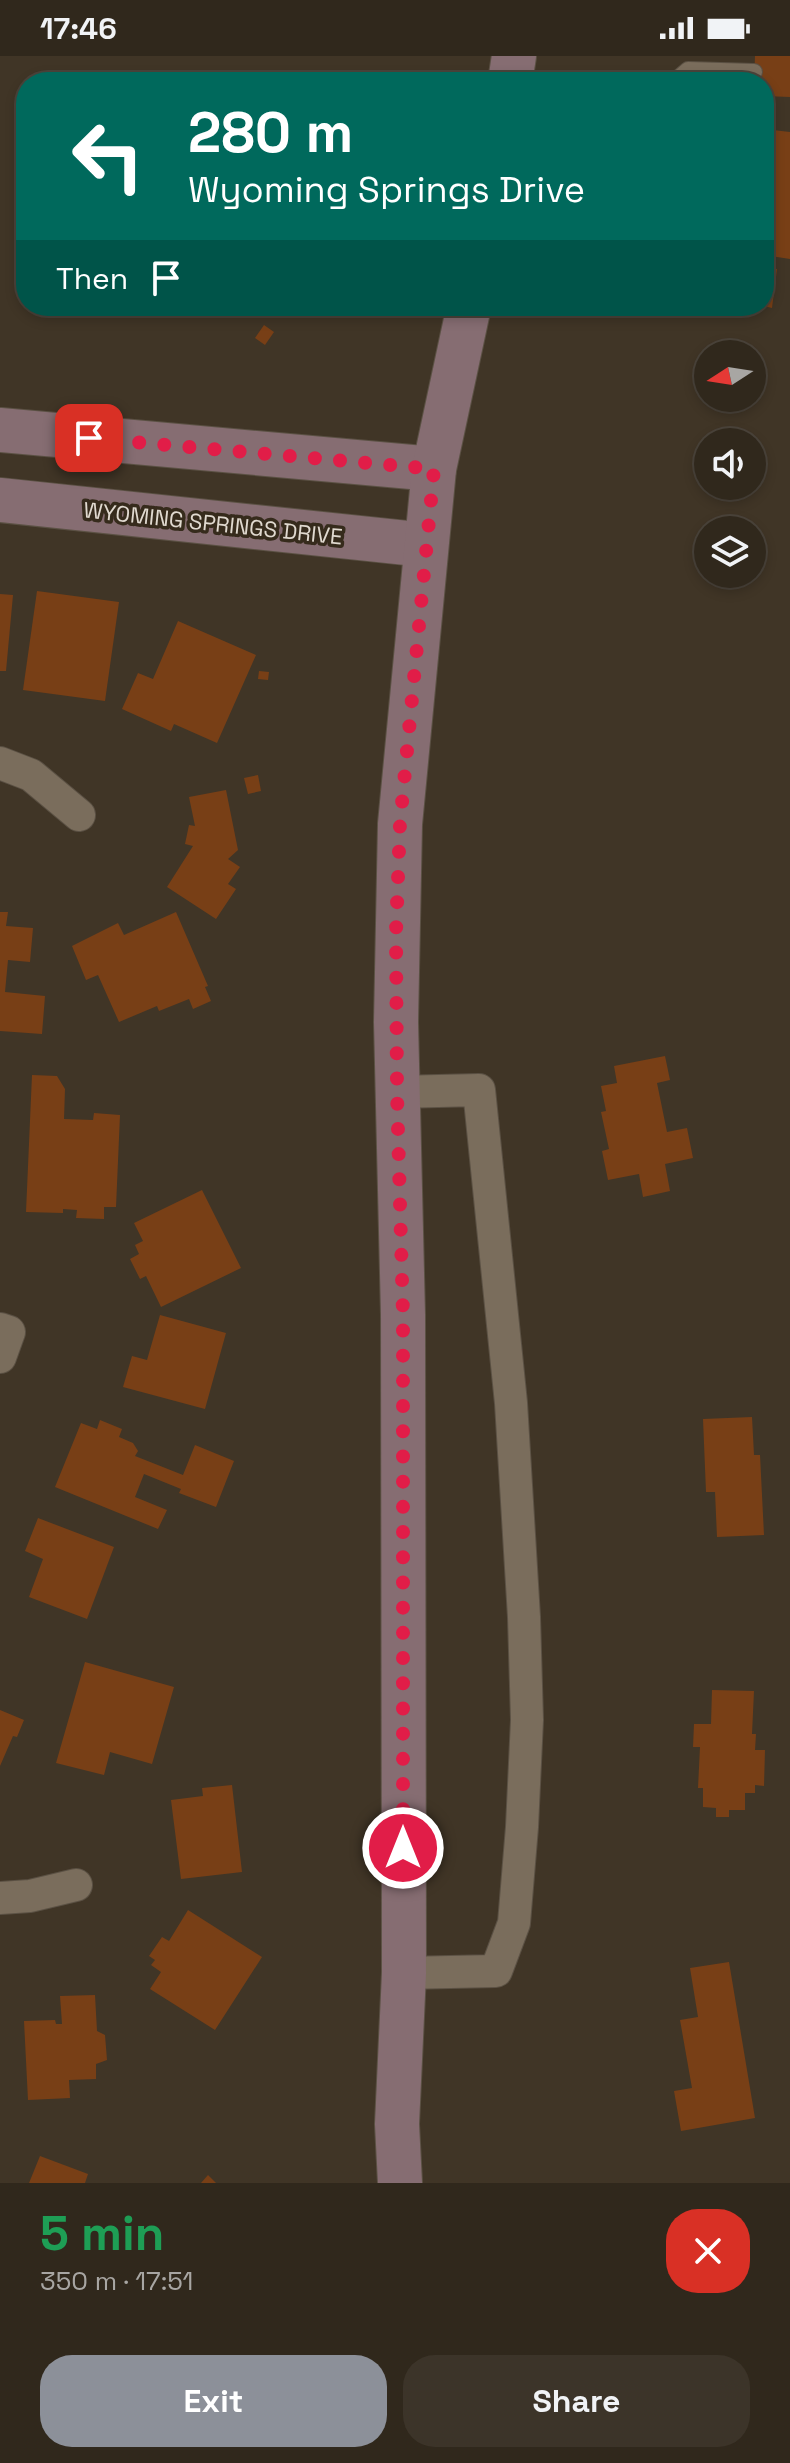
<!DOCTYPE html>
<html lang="en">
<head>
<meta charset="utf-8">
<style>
  :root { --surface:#30281c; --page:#3c3429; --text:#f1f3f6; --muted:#a8a6a3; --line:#4b443b; --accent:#8c9099 }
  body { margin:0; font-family:"Space Grotesk",sans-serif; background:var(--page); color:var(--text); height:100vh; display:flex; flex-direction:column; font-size:30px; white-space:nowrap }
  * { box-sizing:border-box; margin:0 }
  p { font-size:26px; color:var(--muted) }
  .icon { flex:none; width:44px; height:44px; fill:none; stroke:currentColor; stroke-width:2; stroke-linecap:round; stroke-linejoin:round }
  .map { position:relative; height:2127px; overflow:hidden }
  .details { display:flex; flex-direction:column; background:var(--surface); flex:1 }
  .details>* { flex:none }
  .hud { position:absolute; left:16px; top:16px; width:758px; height:244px; border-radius:32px; box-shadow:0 4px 12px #0003,0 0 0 2px var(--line); background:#00695c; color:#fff; overflow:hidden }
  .needle { width:52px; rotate:258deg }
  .tools { position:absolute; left:694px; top:284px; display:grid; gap:16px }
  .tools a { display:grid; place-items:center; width:72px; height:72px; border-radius:50%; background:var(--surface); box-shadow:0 4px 12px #0003,0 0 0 2px var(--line); font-size:40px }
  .pin { position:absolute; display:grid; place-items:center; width:68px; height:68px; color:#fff; margin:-34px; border-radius:16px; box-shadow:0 4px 12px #0006 }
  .me { position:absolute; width:88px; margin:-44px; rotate:0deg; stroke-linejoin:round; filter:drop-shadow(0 0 6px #0008) }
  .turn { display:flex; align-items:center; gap:28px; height:168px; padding:0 40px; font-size:36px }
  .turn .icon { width:104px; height:104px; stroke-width:2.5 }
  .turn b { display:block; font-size:56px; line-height:68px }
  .then { display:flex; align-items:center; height:76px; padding:0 40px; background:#0003; gap:16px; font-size:30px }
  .round { display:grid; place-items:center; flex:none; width:84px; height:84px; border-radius:32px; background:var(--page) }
  .summary { display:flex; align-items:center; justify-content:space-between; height:136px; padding:0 40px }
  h1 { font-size:48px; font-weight:800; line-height:60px; color:#1e9e55 }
  .primary-button { display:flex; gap:16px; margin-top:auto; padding:16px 40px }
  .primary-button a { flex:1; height:92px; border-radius:32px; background:var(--accent); color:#fff; font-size:32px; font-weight:800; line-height:92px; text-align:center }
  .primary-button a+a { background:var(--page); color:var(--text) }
  .status { display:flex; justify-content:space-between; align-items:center; height:56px; padding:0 40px; background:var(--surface); direction:ltr }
  .status svg { height:22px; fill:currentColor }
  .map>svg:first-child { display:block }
  .building { fill:#783f16 }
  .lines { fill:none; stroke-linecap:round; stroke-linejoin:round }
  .lane-casing { stroke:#5b5144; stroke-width:18 }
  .street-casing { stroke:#5b5144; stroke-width:34 }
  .secondary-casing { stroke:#5b5144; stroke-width:46 }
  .lane { stroke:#7a6d5c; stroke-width:16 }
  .street { stroke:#7a6d5c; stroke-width:32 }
  .secondary { stroke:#866d72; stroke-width:44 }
  .route { stroke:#e11d48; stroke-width:14; stroke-dasharray:0 25.2 }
  .labels { text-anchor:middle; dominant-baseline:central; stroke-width:7; stroke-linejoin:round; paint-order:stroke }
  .street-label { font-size:22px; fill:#e1dad0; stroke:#362b1c }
</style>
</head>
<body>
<div class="status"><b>17:46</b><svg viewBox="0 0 49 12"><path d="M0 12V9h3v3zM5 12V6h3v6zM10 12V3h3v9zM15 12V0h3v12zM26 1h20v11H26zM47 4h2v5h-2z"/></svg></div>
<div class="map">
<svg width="790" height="2127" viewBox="0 0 790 2127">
  <rect width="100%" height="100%" fill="#403526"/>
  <!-- building -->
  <g class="building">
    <polygon points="755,0 790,0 790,41 764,40 764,26 754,26"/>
    <polygon points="764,73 790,76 790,203 764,199"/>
    <polygon points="764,211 777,213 772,252 764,250"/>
    <polygon points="264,269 274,276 265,289 255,282"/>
    <polygon points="37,535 119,546 105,645 23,634"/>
    <polygon points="0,538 13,539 6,615 0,615"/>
    <polygon points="178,565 256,599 217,687 174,668 171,675 122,653 138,617 153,623"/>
    <polygon points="259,615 269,616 268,624 258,623"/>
    <polygon points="258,719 261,735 248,738 244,722"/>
    <polygon points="226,734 238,794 228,803 240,811 228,828 236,833 216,863 167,831 193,790 185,788 189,769 195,770 189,741"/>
    <polygon points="0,856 8,856 6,870 33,872 30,906 8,904 5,936 45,940 42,978 0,975"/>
    <polygon points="176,856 208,930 205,931 211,945 193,953 189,943 159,955 157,950 119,966 98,919 86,924 72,890 118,867 124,879"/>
    <polygon points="665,1000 670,1024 657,1027 667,1076 687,1072 693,1102 665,1108 670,1135 643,1141 639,1118 608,1124 602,1095 609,1093 601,1056 606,1055 601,1030 617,1027 614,1010"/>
    <polygon points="32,1019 57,1020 65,1033 64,1063 93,1064 94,1057 120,1059 116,1151 104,1151 104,1163 76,1162 77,1154 63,1153 63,1157 26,1156"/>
    <polygon points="202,1134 241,1212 161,1251 146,1220 140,1223 130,1203 139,1198 135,1189 143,1185 134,1167"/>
    <polygon points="160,1259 226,1277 205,1353 123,1331 132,1300 147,1304"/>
    <polygon points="752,1361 754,1399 760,1399 764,1479 717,1481 715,1436 706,1436 703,1363"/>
    <polygon points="100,1364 122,1373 119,1381 133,1387 138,1395 135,1400 183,1419 195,1389 234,1405 216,1451 179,1437 181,1433 144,1418 135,1441 167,1454 158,1473 55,1431 81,1367 97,1373"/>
    <polygon points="38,1462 114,1491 87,1563 29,1541 43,1503 25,1495"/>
    <polygon points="85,1606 174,1631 152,1708 110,1696 104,1719 56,1707"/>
    <polygon points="712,1634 754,1635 752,1678 756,1678 755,1694 765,1694 764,1730 755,1729 755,1737 745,1737 745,1754 729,1754 729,1761 716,1761 716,1752 703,1751 703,1732 698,1732 700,1691 693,1691 694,1668 711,1668"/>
    <polygon points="0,1654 24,1664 17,1681 13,1680 0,1710"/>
    <polygon points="232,1729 242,1816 181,1823 171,1744 203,1740 202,1732"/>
    <polygon points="188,1854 262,1901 215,1974 150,1933 161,1916 151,1909 155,1904 149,1900 162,1881 169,1885"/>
    <polygon points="729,1906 755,2062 681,2075 674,2035 692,2032 680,1964 698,1961 690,1912"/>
    <polygon points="95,1939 97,1975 105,1979 107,2004 96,2008 96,2023 69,2024 70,2042 28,2044 24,1965 55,1964 56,1968 62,1968 60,1940"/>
    <polygon points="40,2100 88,2118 85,2127 29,2127"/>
    <polygon points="208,2119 216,2127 201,2127"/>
  </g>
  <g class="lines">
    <defs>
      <polyline id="lane" points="674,26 688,14 754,16"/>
      <g id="street">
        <polyline points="0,707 31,719 79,759"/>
        <polyline points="397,1036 479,1034 511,1347 524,1561 527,1664 522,1771 514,1867 496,1915 404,1917"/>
        <polyline points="0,1273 9,1276 0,1301"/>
        <polyline points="0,1842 30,1840 76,1829"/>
      </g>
      <g id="secondary">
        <polyline points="510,26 514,0"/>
        <polyline points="0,374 434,413"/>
        <polyline points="0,444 426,489"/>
        <polyline points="400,2127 397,2068 404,1917 403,1259 396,966 400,768 434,413 469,250"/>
      </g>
    </defs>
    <!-- lane casing -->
    <use href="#lane" class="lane-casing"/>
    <!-- street casing -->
    <use href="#street" class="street-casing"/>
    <!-- secondary casing -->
    <use href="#secondary" class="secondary-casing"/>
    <!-- lane -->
    <use href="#lane" class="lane"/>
    <!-- street -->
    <use href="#street" class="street"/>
    <!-- secondary -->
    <use href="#secondary" class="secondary"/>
  </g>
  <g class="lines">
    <!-- route -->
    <polyline class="route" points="89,382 434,413 400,768 396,876 397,1036 403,1259 403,1792"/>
  </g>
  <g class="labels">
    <!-- street labels -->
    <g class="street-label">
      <text transform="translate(213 467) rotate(6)">WYOMING SPRINGS DRIVE</text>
    </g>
  </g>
</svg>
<div class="tools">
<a><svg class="needle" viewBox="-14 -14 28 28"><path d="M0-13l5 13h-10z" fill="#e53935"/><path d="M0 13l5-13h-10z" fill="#a8a6a3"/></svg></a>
<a><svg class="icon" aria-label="sound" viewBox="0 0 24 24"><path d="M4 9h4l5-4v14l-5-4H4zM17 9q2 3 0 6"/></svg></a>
<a><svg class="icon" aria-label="layers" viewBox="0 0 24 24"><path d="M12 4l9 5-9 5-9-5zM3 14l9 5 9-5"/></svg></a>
</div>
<div class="pin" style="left:89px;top:382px;background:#d93025"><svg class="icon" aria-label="arrive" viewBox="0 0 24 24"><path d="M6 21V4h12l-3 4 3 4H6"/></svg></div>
<svg class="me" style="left:403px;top:1792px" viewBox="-20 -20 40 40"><circle r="17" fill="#e11d48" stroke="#fff" stroke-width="3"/><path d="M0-11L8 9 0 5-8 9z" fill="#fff"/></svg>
<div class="hud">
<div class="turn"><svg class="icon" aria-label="left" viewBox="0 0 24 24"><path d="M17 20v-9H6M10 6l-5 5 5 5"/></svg><div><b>280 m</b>Wyoming Springs Drive</div></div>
<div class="then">Then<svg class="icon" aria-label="arrive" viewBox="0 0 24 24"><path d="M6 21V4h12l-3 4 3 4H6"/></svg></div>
</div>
</div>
<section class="details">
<div class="summary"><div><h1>5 min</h1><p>350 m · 17:51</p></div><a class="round" style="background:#d93025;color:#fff"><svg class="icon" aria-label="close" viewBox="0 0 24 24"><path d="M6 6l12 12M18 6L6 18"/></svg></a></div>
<div class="primary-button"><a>Exit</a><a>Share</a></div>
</section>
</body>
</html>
